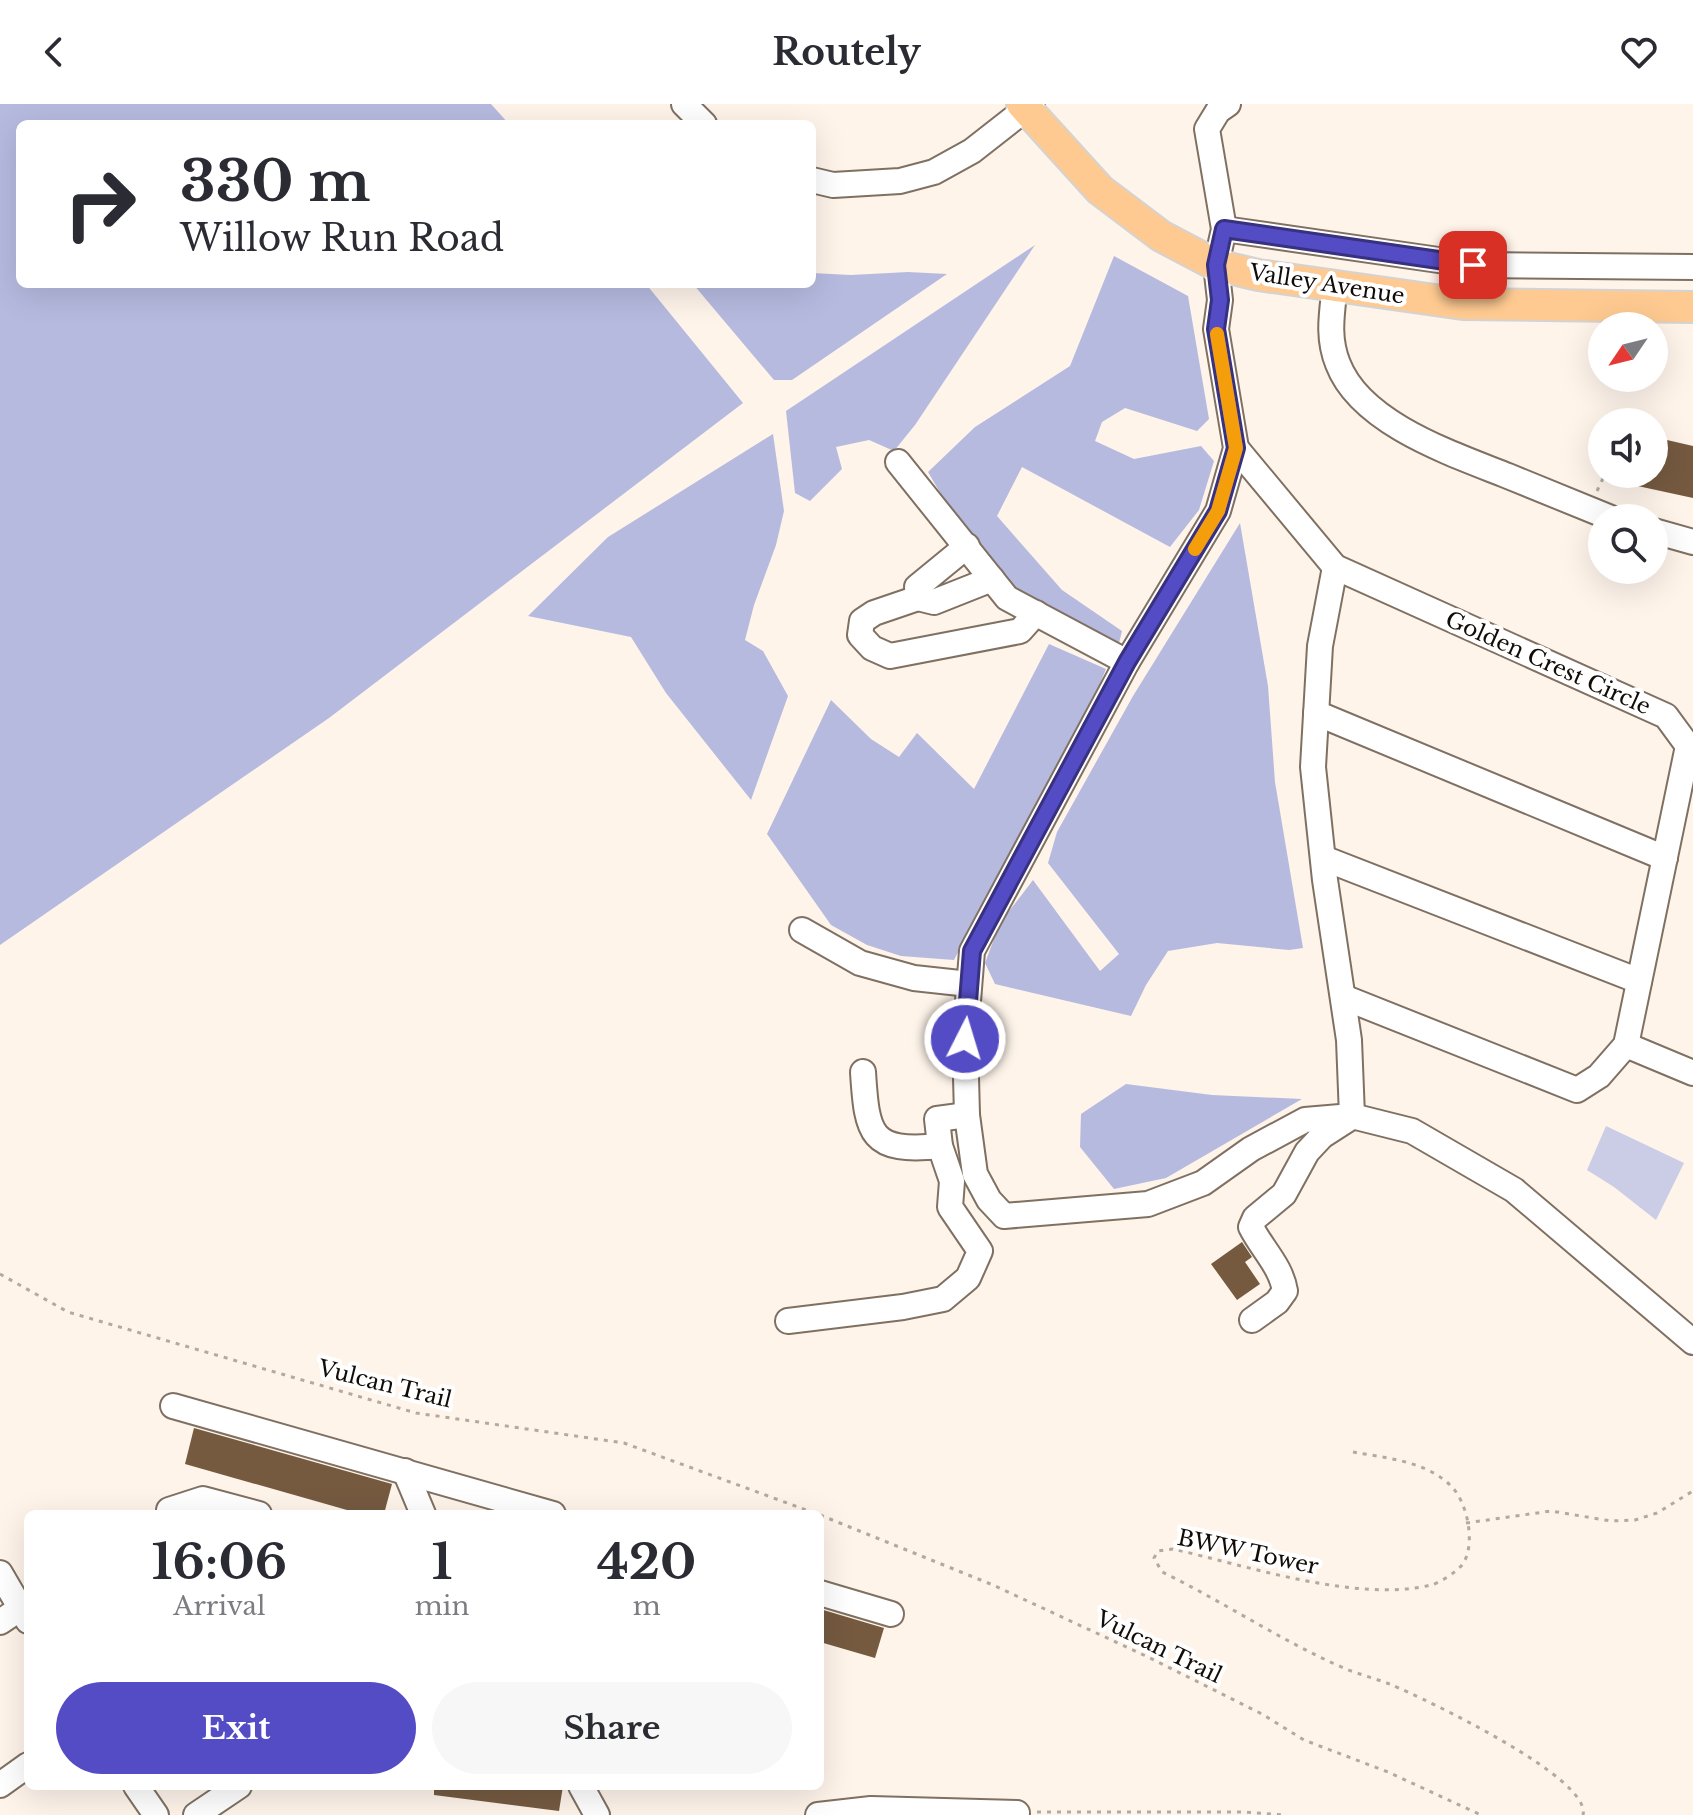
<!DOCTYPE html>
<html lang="en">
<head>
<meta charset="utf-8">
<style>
  :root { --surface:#fff; --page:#f7f7f7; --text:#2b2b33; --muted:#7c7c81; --accent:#544cc4 }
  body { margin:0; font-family:"Libre Baskerville",serif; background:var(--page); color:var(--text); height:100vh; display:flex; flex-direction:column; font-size:30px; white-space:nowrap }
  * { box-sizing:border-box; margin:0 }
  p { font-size:26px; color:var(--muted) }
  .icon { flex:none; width:44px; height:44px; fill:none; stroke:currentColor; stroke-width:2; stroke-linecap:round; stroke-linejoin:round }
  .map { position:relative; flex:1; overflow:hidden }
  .panel { position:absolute; left:24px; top:1406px; width:800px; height:280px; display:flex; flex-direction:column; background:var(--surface); border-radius:12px; box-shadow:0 8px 32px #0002 }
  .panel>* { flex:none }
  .guide { position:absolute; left:16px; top:16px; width:800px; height:168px; border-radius:12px; box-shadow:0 8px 32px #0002; background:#fff; color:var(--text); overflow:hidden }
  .needle { width:52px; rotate:235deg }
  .fabs { position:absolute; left:1588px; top:208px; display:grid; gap:16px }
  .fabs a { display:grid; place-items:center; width:80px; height:80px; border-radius:50%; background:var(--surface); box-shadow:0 8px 32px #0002; font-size:40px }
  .pin { position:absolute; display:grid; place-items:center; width:68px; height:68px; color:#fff; margin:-34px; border-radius:16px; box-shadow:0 4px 12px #0006 }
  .me { position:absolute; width:88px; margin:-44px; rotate:5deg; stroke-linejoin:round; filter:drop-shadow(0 0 6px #0008) }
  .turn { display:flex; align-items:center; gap:28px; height:168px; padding:0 32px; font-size:36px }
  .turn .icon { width:104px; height:104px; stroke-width:2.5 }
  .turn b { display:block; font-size:56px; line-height:68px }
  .eta { display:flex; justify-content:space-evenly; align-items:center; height:136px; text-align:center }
  .eta b { font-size:48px; font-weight:700; line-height:56px }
  .button { display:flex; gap:16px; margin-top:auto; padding:16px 32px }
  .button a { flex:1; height:92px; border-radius:48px; background:var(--accent); color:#fff; font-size:32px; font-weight:700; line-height:92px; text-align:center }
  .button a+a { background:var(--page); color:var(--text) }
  header { display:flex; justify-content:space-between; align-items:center; height:104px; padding:0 32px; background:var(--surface); font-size:36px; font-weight:700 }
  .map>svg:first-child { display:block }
  .green { fill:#cacde5 }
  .forest { fill:#b6badf }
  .building { fill:#755a40 }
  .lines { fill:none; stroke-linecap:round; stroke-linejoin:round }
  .minor-casing { stroke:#7f7062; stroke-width:28 }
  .major-casing { stroke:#d4d3d2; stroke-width:34 }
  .path { stroke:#b2aaa1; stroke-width:3; stroke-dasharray:4 6; stroke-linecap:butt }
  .minor { stroke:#fff; stroke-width:24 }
  .major { stroke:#feca91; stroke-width:30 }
  .route-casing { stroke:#37317f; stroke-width:20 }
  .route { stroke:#544cc4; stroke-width:14 }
  .slow { stroke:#f59e0b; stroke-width:14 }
  .labels { text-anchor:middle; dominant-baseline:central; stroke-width:8; stroke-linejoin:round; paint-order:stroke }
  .street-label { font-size:22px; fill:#120c07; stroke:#fff }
</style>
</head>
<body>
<header><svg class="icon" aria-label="back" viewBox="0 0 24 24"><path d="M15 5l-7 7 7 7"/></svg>Routely<svg class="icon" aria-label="heart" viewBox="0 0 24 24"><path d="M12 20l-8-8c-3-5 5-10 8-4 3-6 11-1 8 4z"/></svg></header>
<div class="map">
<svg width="1693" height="1711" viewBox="0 0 1693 1711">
  <rect width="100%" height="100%" fill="#fef4ea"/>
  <!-- green -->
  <polygon class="green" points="1606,1022 1684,1059 1656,1116 1614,1083 1587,1066"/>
  <!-- forest -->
  <g class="forest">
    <polygon points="0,0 491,0 509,20 20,20 20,180 646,180 743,299 329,614 0,841"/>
    <polygon points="1035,141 915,321 894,347 869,336 836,343 842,365 810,397 795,389 786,307"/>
    <polygon points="1114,152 1188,192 1209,315 1197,327 1125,304 1102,318 1095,337 1134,355 1201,342 1214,357 1199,406 1170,443 1022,363 997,412 1062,486 1122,527 1118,543 1023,491 962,426 928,368 975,323 1070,262"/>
    <polygon points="908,168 947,170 792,276 774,276 693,180 812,180 812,169 851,171"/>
    <polygon points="773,330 784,407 776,441 754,501 745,536 763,547 788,592 751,696 666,589 631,533 528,512 608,433"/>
    <polygon points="1240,419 1268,582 1275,678 1303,844 1289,846 1217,839 1168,847 1146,881 1131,912 995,880 985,859 1000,819 1033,776 1100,867 1119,850 1048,759 1057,728 1133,592"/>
    <polygon points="1049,540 1106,565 1079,631 1011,748 954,856 901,852 867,841 831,821 767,730 831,596 871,635 899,653 917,629 974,685"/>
    <polygon points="1126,980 1212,991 1302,995 1166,1074 1114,1085 1080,1043 1081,1010"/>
  </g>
  <!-- building -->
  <g class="building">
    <polygon points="1654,333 1693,342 1693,394 1610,376 1610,370 1654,370"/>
    <polygon points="1242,1138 1252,1153 1245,1158 1260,1180 1237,1196 1211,1160"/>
    <polygon points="194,1324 392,1380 384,1410 361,1410 185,1360"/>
    <polygon points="820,1505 884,1524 875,1554 820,1538"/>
    <polygon points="434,1682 563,1682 559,1707 434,1691"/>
  </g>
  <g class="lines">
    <defs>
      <g id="minor">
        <polyline points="684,0 704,20"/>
        <polyline points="1228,0 1218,7 1207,25 1224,125 1216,161 1220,196 1216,225 1236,344 1218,407 1127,558 972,847 965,935 967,1011 975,1070 989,1096 1004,1112 1148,1100 1203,1079 1251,1045 1305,1016 1352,1012 1412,1027 1514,1086 1693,1238"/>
        <polyline points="812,76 833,81 900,77 934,68 972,47 1032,0"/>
        <polyline points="1224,125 1473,161 1693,163"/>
        <path d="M1335,181c-3,28 -8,52 3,79 23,60 115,90 170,112 34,14 68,28 103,42"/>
        <polyline points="1236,344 1335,463 1666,612 1688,642 1626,941 1599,972 1577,986 1343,893"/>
        <polyline points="898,358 1007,494 1127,558"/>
        <polyline points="1654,427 1693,438"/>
        <polyline points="967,442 917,483 918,494 934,498 992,475"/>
        <polyline points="1335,463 1320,542 1313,663 1325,776 1349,936 1352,1012"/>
        <polyline points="918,494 874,509 862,517 860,531 872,544 890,552 1020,527 1036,509"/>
        <polyline points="1316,609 1665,754"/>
        <polyline points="1323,754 1639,877"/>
        <polyline points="802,826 860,859 914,874 969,880"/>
        <polyline points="1626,941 1693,969"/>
        <path d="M863,968c4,63 7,81 77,74"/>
        <path d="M1252,1216l25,-18 8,-11c-4,-25 -23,-42 -34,-64l4,-9 29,-24 23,-42 15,-16 28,-18"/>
        <polyline points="788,1217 903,1203 943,1195 968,1174 980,1147 950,1103 952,1077 940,1042 937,1015 967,1011"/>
        <polyline points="173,1302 553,1410"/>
        <polyline points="405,1367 423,1410"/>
        <polyline points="172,1410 169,1406 203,1395 259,1410"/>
        <polyline points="0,1469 28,1517"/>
        <polyline points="820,1489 891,1510"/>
        <polyline points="0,1518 21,1504"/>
        <polyline points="0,1681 28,1661"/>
        <polyline points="136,1682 156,1711"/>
        <polyline points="581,1682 597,1711"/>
        <polyline points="196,1711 239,1682"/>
        <polyline points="818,1711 871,1705 1017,1709"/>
      </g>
      <polyline id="major" points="1022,0 1100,86 1161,132 1216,161 1258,171 1463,200 1693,203"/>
    </defs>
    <!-- minor casing -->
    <use href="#minor" class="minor-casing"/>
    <!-- major casing -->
    <use href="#major" class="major-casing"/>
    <!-- path -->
    <g class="path">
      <polyline points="1597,387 1605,370"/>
      <polyline points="0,1170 68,1208 416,1309 624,1339 817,1410"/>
      <path d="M1353,1348c33,6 72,9 97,33 17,15 27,60 12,80 -6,7 -22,18 -31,20 -74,18 -183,-19 -258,-36l-15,2 -4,7 8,14c62,30 121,70 184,97 15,6 31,10 46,16 33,14 200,93 191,130"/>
      <polyline points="820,1411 993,1481 1148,1553 1262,1610 1304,1636 1388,1668 1481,1711"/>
      <polyline points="1466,1419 1551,1407 1611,1417 1635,1416 1657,1409 1693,1387"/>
      <polyline points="1037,1708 1245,1708 1285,1711"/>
    </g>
    <!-- minor -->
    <use href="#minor" class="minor"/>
    <!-- major -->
    <use href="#major" class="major"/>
  </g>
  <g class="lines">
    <defs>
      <polyline id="route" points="965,935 972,847 1127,558 1218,407 1236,344 1216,225 1220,196 1216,161 1224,125 1473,161"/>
    </defs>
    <!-- route casing -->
    <use href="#route" class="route-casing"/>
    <!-- route -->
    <use href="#route" class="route"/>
    <!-- slow -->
    <polyline class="slow" points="1195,445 1218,407 1236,344 1217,230"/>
  </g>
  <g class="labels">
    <!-- street labels -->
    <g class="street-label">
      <text transform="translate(1327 180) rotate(9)">Valley Avenue</text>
      <text transform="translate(1548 559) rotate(24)">Golden Crest Circle</text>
      <text transform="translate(385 1280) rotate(14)">Vulcan Trail</text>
      <text transform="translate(1248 1448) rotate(12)">BWW Tower</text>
      <text transform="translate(1159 1543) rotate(26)">Vulcan Trail</text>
    </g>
  </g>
</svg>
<div class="fabs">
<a><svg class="needle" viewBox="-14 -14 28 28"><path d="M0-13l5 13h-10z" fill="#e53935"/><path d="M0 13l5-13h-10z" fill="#7c7c81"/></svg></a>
<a><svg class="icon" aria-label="sound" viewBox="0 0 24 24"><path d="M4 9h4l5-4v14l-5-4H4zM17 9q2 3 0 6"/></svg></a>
<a><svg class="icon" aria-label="search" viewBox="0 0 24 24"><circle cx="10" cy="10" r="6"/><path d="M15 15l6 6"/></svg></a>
</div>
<div class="pin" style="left:1473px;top:161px;background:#d93025"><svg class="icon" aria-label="arrive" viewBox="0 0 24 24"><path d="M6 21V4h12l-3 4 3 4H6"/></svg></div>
<svg class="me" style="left:965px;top:935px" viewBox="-20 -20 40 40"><circle r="17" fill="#544cc4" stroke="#fff" stroke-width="3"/><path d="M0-11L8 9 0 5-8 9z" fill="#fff"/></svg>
<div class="guide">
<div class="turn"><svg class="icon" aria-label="right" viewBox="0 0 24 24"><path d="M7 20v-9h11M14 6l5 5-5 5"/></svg><div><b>330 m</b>Willow Run Road</div></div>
</div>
<section class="panel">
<div class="eta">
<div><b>16:06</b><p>Arrival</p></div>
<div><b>1</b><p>min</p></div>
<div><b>420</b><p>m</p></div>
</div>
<div class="button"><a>Exit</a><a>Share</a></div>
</section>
</div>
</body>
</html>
